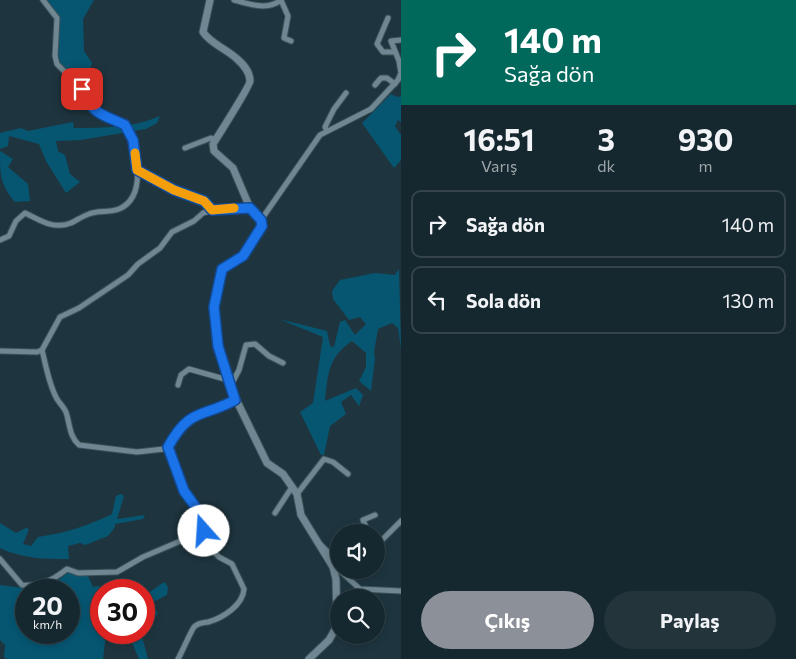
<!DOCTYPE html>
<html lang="tr">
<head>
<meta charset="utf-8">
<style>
  :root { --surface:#16282f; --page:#23343b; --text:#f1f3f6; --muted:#9ea6aa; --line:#35444b; --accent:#8c9099 }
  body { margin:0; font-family:Commissioner,sans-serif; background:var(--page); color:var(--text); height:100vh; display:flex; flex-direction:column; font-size:19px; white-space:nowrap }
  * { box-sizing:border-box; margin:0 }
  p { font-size:16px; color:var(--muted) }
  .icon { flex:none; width:28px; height:28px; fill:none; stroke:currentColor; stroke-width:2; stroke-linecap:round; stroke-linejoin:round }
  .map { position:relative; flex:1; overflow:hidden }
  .details { display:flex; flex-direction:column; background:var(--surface); width:395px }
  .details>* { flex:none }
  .banner { background:#00695c; color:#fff; overflow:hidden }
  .tools { position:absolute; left:330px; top:524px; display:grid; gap:10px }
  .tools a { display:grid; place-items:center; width:55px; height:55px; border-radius:50%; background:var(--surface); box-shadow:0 2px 8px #0003,0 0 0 1px var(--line); font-size:25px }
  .speed { position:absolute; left:15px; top:579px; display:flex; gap:10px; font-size:25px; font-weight:700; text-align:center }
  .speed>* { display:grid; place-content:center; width:65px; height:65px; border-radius:50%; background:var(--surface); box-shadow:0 2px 8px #0003,0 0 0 1px var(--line); line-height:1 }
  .speed small { font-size:12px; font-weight:400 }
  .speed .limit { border:8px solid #d22; background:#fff; color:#111 }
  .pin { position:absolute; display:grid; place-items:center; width:42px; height:42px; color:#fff; margin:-21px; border-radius:10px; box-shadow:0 2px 8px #0006 }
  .me { position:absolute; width:55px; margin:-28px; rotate:341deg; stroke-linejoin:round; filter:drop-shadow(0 0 4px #0008) }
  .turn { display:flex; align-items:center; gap:18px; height:105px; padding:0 20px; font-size:22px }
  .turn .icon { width:65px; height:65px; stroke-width:2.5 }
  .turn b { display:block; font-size:35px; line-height:42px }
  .eta { display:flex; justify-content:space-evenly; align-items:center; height:85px; text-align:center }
  .eta b { font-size:30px; font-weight:700; line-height:35px }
  .action { display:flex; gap:10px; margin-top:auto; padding:10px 20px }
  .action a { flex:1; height:58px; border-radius:30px; background:var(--accent); color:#fff; font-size:20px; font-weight:700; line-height:58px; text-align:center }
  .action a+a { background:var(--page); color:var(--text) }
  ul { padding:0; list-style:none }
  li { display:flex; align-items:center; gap:15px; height:68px; margin:0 10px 8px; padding:0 10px; border:2px solid var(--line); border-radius:10px }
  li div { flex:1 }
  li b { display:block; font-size:19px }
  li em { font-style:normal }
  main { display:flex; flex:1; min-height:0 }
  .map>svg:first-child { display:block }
  .green { fill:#065672; fill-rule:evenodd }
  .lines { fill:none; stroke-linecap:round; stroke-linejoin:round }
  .street-casing { stroke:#3c5058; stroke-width:7 }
  .secondary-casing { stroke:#3c5058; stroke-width:9 }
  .street { stroke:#6f8793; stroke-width:5 }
  .secondary { stroke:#6f8793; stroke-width:7 }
  .route-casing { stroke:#114b97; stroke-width:12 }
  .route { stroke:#1a73e8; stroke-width:9 }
  .slow { stroke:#f59e0b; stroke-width:9 }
</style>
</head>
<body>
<main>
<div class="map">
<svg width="401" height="659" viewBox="0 0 401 659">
  <rect width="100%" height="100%" fill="#1e353f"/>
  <!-- green -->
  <g class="green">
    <path d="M45,0h49l-11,19 1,32 8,12c-5,14 -5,22 1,36h-4l-28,-34 -4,-11 2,-38z"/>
    <polygon points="391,94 397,97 401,96 401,122 398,120 395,126 401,135 401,160 394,168 362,123"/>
    <path d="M160,116l-3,7 -11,6 -65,11 -25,1 2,10 7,4 5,19 10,8 -14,11 -20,-32 -7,-17 -30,-8 -1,10 -8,3v-16l21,-5 7,3 45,-9 1,6c30,0 59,0 86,-12z"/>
    <path d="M0,151l13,8 -5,8 20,17 2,17 -15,1c-15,-18 -15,-27 -15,-51z"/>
    <path d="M399,269l2,79 -3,-20 -6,-5 -14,6 -4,23 1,6 -4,33 -12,-10 7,-14v-14l-14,-12c-24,16 -24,33 -27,60l31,-13 7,7 -4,11 -8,-11 -10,7 5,12 -16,12 -6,29h-3l-21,-43 13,-9 10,-66 -44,-18 48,12 3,15 4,1 6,-25 5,-2 10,15 11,-11 -6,-7 -11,3 -16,-21 -1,-8 8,-11 35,-7 20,2z"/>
    <path d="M121,494l3,2 -7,23 28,-4 -2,4 -28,5v3l-7,9 -23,9 -5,-2 -12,3 1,13c-24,0 -46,0 -69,-11v-25l16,10 10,-5 3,1 -6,15 8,2 7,-9c27,-4 50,-11 74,-23l4,-18z"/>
    <path d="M69,572l11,4h8l5,11 5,-1 8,4h-5v42l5,1 -3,26h-97l-2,-2 1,-12 -5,-5v-55l23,3 28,-3zM26,590h43v42h-43z"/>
    <polygon points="164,582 168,587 167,595 151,603 158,613 149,627 144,631 144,590 147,594"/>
    <polygon points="122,633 141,633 148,659 139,659 129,636"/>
  </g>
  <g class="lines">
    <defs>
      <g id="street">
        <path d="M234,0c15,4 33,11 47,0"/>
        <polyline points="281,0 288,16 284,38 291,41"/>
        <polyline points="388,18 377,44 383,52 395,52"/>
        <polyline points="375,85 381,78 387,78 395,84"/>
        <polyline points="327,131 325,127 334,109 346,93"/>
        <polyline points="185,148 211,138 216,140"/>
        <polyline points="137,170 174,190 204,201 212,210"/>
        <polyline points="261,220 320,135 371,109 398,80 401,73 399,61 391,41 401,40"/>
        <path d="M0,240l9,-4 7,-15 9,-8c15,7 28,17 46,10 6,-3 12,-7 18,-9 9,-4 20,-1 30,-5 30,-13 17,-63 6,-84l-24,-9 -12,-12 -7,-15 -25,-25 -2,-8 2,-38 -14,-18"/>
        <polyline points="0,351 37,352 42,350"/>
        <polyline points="178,385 181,375 189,369 228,380"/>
        <polyline points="230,387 239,370 246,345 255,344 269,356 283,363"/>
        <path d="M235,399c-16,10 -38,10 -51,24 -8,7 -11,20 -20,26l-27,3 -58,-7c-10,-9 -9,-21 -13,-33 -2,-5 -6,-8 -9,-13 -8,-14 -11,-33 -15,-49l18,-33 19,-9 49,-33 10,-11 22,-16 12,-16 22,-11 9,-8 14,-4 33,-1"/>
        <path d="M168,447l16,44 19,26v18l4,10 12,12 13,7 12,25c-1,16 -21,29 -36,33 -5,1 -9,0 -14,5 -3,4 -12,25 -16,32"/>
        <polyline points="297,494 324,459 333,462 348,474"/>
        <polyline points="275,513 292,487"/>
        <polyline points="368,532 363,520 375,515"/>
        <polyline points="321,545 339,563"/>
        <polyline points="376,546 401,521"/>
        <path d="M0,559l22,26c18,2 31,-5 45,-16l11,4 39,-1 26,-15 61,-26"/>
        <polyline points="339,570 360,589 401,591"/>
        <polyline points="349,570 351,570"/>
      </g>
      <path id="secondary" d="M210,0l-7,32c8,12 22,16 33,26 7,6 14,13 14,23 0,5 -32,55 -37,63l1,7 19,17 17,40 11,12v6l-18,30 -21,13 -8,38 4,39 12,41 37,76 16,11 14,20 4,21 32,52 3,12 1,47 -8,14 -20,19"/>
    </defs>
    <!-- street casing -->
    <use href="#street" class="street-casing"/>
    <!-- secondary casing -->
    <use href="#secondary" class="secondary-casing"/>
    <!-- street -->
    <use href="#street" class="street"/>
    <!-- secondary -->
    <use href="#secondary" class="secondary"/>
  </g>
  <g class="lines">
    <defs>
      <path id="route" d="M82,89c12,27 18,24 43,36l8,15 4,30 37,20 30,11 8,9 38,-2 11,12 1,6 -19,30 -21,13 -8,38 4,39 17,54c-33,18 -45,7 -67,47l16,44 19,26 1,14"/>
    </defs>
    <!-- route casing -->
    <use href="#route" class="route-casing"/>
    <!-- route -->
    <use href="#route" class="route"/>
    <!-- slow -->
    <polyline class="slow" points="135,153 137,170 174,190 204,201 212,210 234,208"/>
  </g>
</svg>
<div class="tools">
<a><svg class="icon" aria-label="sound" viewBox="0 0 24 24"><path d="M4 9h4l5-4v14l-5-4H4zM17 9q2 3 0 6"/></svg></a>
<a><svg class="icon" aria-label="search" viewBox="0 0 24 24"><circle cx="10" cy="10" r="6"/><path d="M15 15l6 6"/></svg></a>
</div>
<div class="speed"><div>20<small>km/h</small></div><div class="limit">30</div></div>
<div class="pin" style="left:82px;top:89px;background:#d93025"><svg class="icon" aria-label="arrive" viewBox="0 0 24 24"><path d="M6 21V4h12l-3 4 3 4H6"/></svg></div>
<svg class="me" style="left:204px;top:531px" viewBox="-20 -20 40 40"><circle r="19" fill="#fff"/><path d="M0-13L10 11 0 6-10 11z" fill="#1a73e8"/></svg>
</div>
<section class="details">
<div class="banner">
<div class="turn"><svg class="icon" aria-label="right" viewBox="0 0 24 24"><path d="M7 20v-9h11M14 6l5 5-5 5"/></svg><div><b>140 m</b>Sağa dön</div></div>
</div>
<div class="eta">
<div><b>16:51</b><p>Varış</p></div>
<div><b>3</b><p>dk</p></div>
<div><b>930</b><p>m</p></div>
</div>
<ul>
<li><svg class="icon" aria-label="right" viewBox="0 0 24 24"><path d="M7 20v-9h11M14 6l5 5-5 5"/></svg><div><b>Sağa dön</b></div><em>140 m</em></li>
<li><svg class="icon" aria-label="left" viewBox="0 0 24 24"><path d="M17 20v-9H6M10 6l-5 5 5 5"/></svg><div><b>Sola dön</b></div><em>130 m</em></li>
</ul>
<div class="action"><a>Çıkış</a><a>Paylaş</a></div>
</section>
</main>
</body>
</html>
